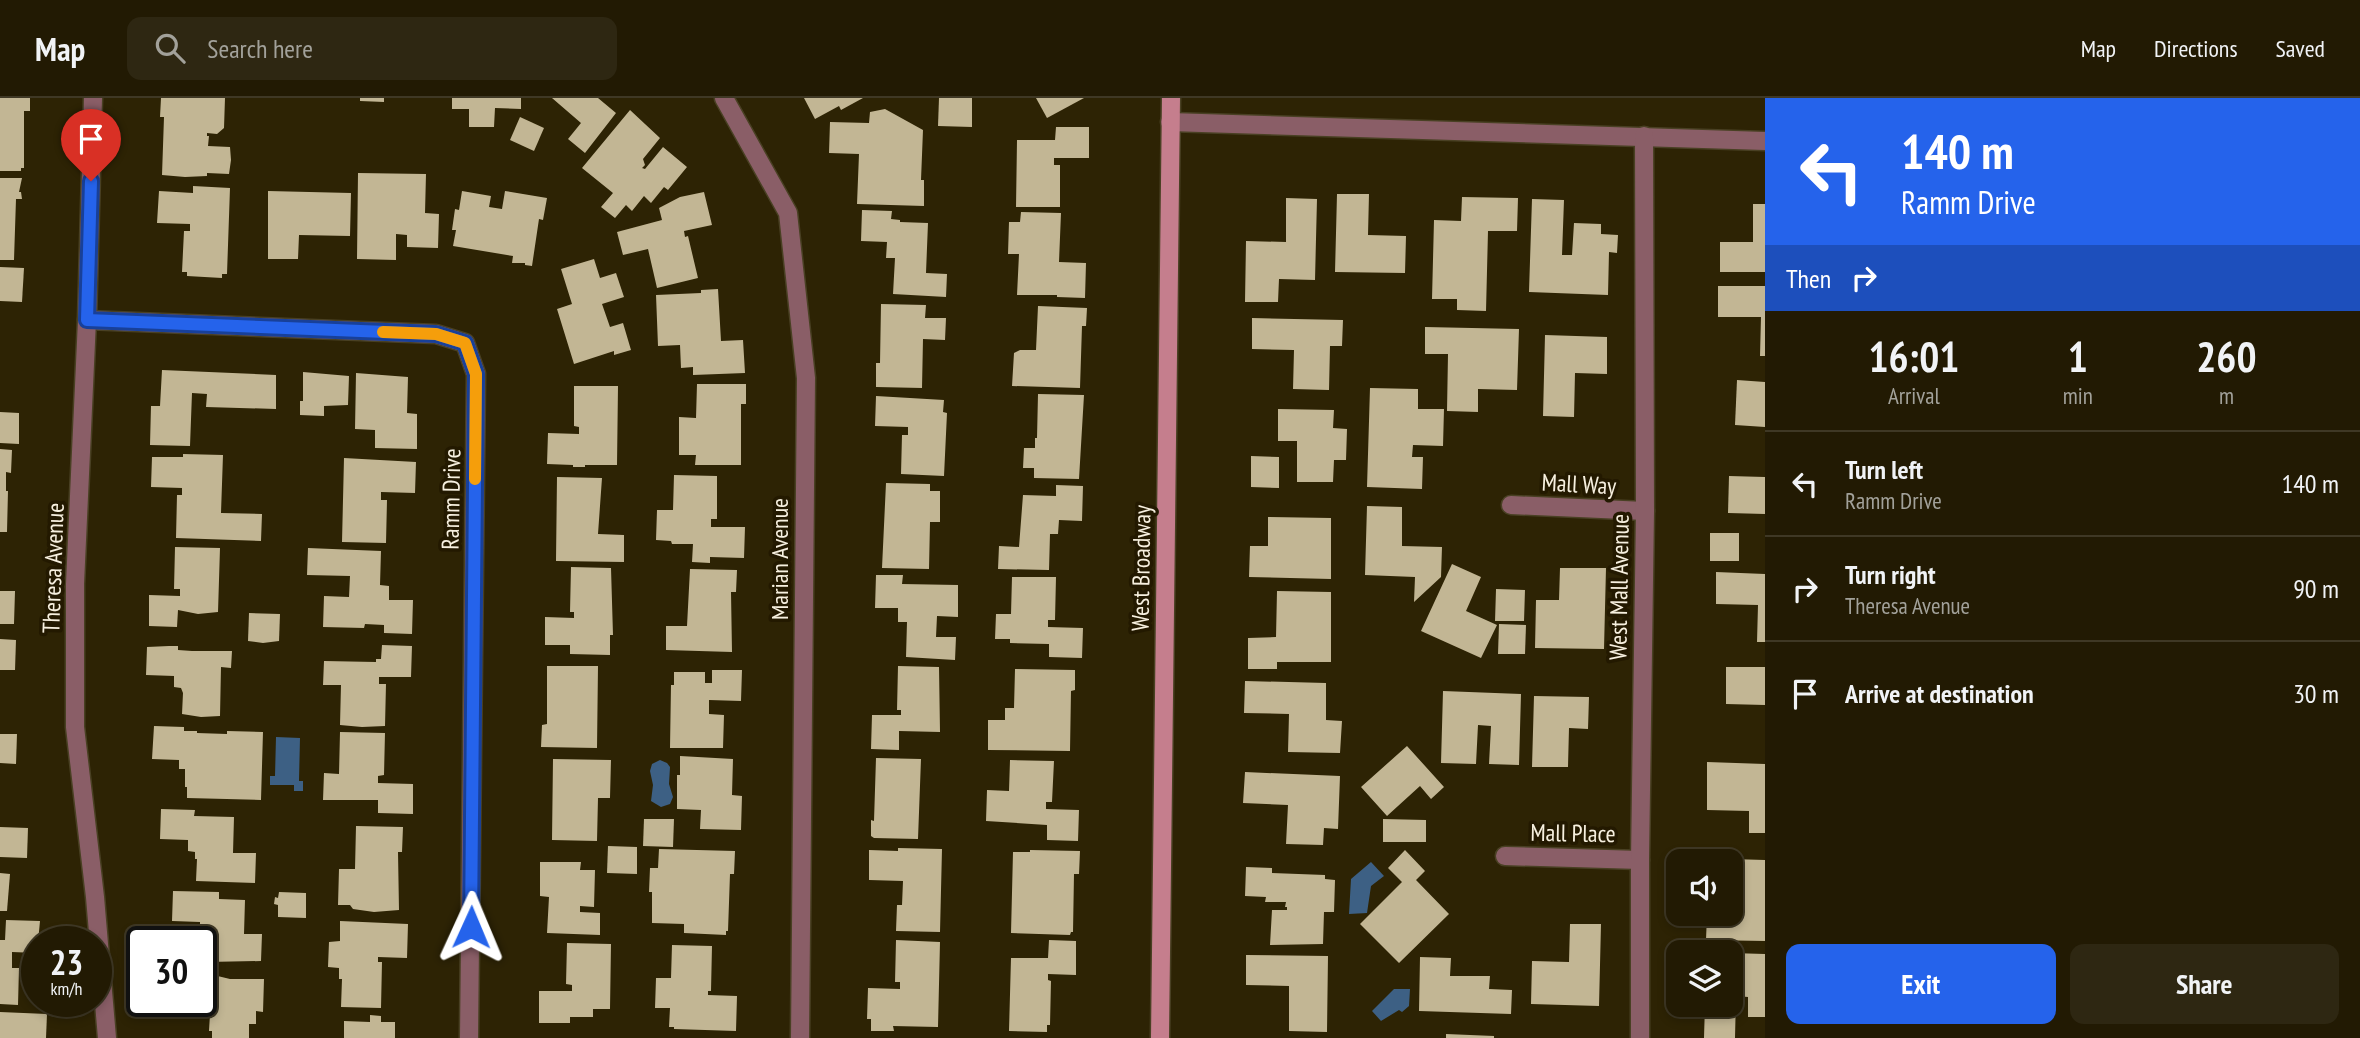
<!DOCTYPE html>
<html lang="en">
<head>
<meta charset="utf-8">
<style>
  :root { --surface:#221a03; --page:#2e2712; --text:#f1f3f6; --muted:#a2a19a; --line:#3f3825; --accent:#2563eb }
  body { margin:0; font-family:"PT Sans Narrow",sans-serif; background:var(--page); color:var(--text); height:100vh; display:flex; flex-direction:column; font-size:26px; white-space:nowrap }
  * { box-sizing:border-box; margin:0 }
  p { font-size:23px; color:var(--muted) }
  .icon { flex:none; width:38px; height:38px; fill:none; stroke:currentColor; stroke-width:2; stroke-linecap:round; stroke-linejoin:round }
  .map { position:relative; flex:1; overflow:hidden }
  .sheet { display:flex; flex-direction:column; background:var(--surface); width:595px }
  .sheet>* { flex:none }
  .banner { background:#2563eb; color:#fff; overflow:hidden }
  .tools { position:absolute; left:1666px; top:751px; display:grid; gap:14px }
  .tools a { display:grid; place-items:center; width:77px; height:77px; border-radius:14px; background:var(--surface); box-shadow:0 4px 10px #0003,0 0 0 2px var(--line); font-size:35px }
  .speed { position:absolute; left:21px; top:828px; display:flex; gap:14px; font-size:35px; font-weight:700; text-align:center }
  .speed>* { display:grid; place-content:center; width:91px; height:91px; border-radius:50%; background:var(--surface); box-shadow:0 4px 10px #0003,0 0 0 2px var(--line); line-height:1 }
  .speed small { font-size:18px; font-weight:400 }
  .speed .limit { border:4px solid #111; border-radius:10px; background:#fff; color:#111 }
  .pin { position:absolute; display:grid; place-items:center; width:60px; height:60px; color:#fff; margin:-72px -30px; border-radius:50% 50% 50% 0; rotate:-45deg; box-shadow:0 0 7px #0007 }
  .pin .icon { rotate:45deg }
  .me { position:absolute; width:77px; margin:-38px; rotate:1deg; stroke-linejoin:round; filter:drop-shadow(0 0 5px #0008) }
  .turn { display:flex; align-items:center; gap:24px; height:147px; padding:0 21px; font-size:32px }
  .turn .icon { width:91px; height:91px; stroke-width:2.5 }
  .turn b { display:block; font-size:49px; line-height:60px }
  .then { display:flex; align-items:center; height:66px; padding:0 21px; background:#0003; gap:14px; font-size:26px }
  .eta { display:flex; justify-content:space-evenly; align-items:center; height:119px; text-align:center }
  .eta b { font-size:42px; font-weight:800; line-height:49px }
  .cta { display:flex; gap:14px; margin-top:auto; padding:14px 21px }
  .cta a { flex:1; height:80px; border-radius:14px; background:var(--accent); color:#fff; font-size:28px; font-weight:800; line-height:80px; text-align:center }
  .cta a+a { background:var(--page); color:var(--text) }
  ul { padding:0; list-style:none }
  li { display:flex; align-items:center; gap:21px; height:105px; padding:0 21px; border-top:2px solid var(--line) }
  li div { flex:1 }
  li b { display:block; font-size:26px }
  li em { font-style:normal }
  header { display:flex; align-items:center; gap:42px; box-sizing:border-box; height:98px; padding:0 35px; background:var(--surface); border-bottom:2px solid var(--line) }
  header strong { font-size:33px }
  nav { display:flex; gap:38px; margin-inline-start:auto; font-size:24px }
  .search { width:490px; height:63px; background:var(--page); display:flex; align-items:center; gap:18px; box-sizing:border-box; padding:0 24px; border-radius:14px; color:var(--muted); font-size:26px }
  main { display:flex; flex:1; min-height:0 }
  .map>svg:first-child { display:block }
  .water { fill:#3d6084 }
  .building { fill:#c2b694 }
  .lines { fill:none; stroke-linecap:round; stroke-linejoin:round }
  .minor-casing { stroke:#494023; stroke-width:21 }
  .secondary-casing { stroke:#494023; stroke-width:21 }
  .minor { stroke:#8a5e67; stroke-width:18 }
  .secondary { stroke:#c57e8d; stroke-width:18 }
  .route-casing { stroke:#184099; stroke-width:18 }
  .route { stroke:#2563eb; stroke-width:12 }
  .slow { stroke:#f59e0b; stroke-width:12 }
  .labels { text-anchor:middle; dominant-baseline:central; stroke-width:7; stroke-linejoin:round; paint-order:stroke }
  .street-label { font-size:24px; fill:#f7f0df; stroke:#231900 }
</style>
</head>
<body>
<header>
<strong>Map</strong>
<div class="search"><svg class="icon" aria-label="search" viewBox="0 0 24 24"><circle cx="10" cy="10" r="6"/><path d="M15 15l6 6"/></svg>Search here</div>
<nav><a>Map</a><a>Directions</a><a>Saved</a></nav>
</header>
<main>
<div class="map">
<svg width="1765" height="940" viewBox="0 0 1765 940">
  <rect width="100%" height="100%" fill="#2d2304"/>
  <!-- water -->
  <g class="water">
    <polygon points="276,639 300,640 299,683 303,683 303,693 294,693 294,687 270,687 270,678 275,678"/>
    <polygon points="660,662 667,665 670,669 669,686 673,699 670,706 661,709 651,703 653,687 650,673 652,666"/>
    <polygon points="1371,764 1384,778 1371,788 1367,815 1349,816 1351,781"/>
    <polygon points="1394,891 1410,891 1409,908 1402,914 1399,912 1381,923 1372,913"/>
  </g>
  <!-- building -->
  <g class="building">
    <polygon points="0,0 30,0 30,13 24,13 24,70 21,70 21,73 0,73"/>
    <polygon points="161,0 225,0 224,30 217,36 207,35 207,38 209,38 208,48 230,49 231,62 229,76 207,75 207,78 185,79 162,77 164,19 160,19"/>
    <polygon points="360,0 384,0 384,4 360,3"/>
    <polygon points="452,0 521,0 521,11 495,10 494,29 469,29 469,11 452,11"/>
    <polygon points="552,0 598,0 616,15 585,55 568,41 581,25"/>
    <polygon points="804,0 863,0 841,12 839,8 815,21"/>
    <polygon points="939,0 972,0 972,29 938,28"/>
    <polygon points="1036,0 1084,0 1047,20"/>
    <polygon points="885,11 923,32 921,82 924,82 924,108 857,106 859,56 829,55 830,24 869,25 870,14"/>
    <polygon points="630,12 660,40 643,61 645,67 642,70 645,71 663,49 687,69 668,92 664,89 651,105 644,98 632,113 626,107 615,120 601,109 613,95 582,70"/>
    <polygon points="520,19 544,30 534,53 510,42"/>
    <polygon points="1056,29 1089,29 1089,60 1054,60 1054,67 1060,67 1060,109 1016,109 1017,42 1055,42"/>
    <polygon points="358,75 426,76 425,115 439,116 438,150 407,149 407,137 396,136 396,162 357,161"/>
    <polygon points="0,80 22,80 19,94 21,94 22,101 16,101 14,162 0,162"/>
    <polygon points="193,88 230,90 227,176 222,176 222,180 187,178 187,174 182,174 184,133 190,133 190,126 157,125 159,93 193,95"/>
    <polygon points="268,93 351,95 350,138 299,137 298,161 268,161"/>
    <polygon points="462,93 491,98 489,109 502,111 505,93 547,100 543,122 539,121 532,168 525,167 525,165 512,165 513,158 453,148 456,132 452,132 455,111 459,112"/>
    <polygon points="704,94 712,127 684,133 685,139 688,138 698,180 657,190 648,151 623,157 617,134 662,122 659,110 680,99"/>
    <polygon points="1337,96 1369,96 1368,137 1406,138 1405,175 1335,174"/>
    <polygon points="1462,99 1518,100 1517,133 1488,133 1486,213 1457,212 1457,201 1432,201 1434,122 1461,123"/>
    <polygon points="1286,100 1317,101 1315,182 1279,181 1278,204 1245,204 1246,143 1286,144"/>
    <polygon points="1532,101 1564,102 1562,157 1572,157 1574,125 1601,126 1601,136 1618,137 1617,155 1609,154 1608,197 1529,194"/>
    <polygon points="1753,106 1765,106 1765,174 1720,174 1720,144 1753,144"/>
    <polygon points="862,112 892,113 891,121 900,122 900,124 928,125 926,175 947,176 946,199 893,196 895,160 886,160 887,144 861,143"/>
    <polygon points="1021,114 1061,115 1059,164 1086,165 1085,200 1057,199 1057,197 1017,197 1019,156 1008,156 1009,124 1020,124"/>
    <polygon points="594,161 600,180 616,175 624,199 602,206 610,229 623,225 631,252 614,257 614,253 574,266 557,211 572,206 561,171"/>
    <polygon points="0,169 24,170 22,204 0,203"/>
    <polygon points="1718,188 1765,188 1765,258 1760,258 1761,219 1718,219"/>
    <polygon points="718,191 721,243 743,242 745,275 693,277 693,269 681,270 680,247 658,248 656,197 701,195 701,192"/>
    <polygon points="881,206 926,207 925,220 946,220 945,242 923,241 922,290 876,289 876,265 880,265"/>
    <polygon points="1038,208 1087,210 1086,228 1082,228 1080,290 1012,288 1014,255 1020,252 1036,252"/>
    <polygon points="1252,220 1343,222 1342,248 1330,248 1329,292 1293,291 1294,252 1252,251"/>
    <polygon points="1425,229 1519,231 1517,292 1478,291 1478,314 1447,313 1448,256 1425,256"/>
    <polygon points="1545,237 1607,239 1607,276 1575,275 1574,319 1543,318"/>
    <polygon points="162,272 276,277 276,311 206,309 207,296 192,295 190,348 150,347 151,308 160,308"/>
    <polygon points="303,274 349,278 348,307 324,308 324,318 300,317 300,303 303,303"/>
    <polygon points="356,275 408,279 407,315 417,316 417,351 375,350 375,332 355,331"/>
    <polygon points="1737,282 1765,284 1765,329 1735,327"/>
    <polygon points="697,286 746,286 746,306 741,306 741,367 695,367 696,357 679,357 679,319 696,320"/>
    <polygon points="574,288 618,288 617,367 585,367 585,369 573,369 573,367 547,366 548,335 579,336 579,329 574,328"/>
    <polygon points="1370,290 1418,291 1418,311 1444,311 1443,348 1413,347 1412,359 1423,359 1422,391 1367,389"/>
    <polygon points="1038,296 1084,297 1079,381 1034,380 1034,370 1023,370 1024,350 1035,350 1035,340 1037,340"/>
    <polygon points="876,298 944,302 943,314 947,315 944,378 901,376 902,337 908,337 908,329 875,328"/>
    <polygon points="1278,311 1334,312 1333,330 1347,331 1346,362 1334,362 1333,384 1297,384 1297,343 1278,343"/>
    <polygon points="0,314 19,315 19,346 0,345"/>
    <polygon points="0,351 12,352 11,375 6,374 6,393 8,393 7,434 0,434"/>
    <polygon points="183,356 223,357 221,415 262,416 261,443 176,440 177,397 182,397 182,390 151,389 152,359 183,359"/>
    <polygon points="1251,358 1279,359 1279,390 1251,389"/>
    <polygon points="344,360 416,364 415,395 381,394 381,402 387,402 386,445 342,444"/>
    <polygon points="674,377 717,378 717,421 711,421 711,429 745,429 744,460 710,459 710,465 692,464 693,446 672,446 671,443 656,442 657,412 673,412"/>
    <polygon points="1729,378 1765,379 1765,416 1728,415"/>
    <polygon points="557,379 602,380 598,436 624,437 624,464 556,463"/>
    <polygon points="886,385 930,386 930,393 940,393 940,424 930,424 929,471 882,470"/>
    <polygon points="1056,387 1083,388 1082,423 1059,422 1058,436 1050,436 1049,472 998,471 999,448 1019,449 1023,397 1056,398"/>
    <polygon points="1367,408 1402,409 1402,448 1442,449 1441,479 1414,504 1415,479 1365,477"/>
    <polygon points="1268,419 1331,420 1331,481 1249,479 1250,448 1268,448"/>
    <rect x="1710" y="435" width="29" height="28"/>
    <polygon points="175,449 220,450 218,514 198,516 178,512 177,529 149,528 149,497 180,498 180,491 174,491"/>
    <polygon points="308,450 381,453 380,487 389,488 389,502 413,502 412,536 384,535 384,527 365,526 364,530 323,529 324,498 349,499 350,478 307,477"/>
    <polygon points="1452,466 1481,479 1466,513 1497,527 1481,560 1421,533"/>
    <polygon points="571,469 611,470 613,537 610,537 610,557 570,556 570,547 545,547 545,519 574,520 574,514 570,514"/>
    <polygon points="1560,470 1606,470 1604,551 1535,550 1536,502 1559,502"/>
    <polygon points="690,471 737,472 736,494 731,494 732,554 666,552 666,528 687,528"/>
    <polygon points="1716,474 1765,476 1765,544 1757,544 1758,507 1716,506"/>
    <polygon points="876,477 903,477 902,486 958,487 958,519 937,518 936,539 956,539 955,562 906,559 907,524 898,524 898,510 875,510"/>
    <polygon points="1012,479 1056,479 1055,522 1048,522 1048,529 1083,530 1082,560 1049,559 1049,546 1010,545 1010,541 995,541 996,516 1011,516"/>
    <polygon points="1496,491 1525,492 1524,523 1495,523"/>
    <polygon points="0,493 15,493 14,526 0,526"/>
    <polygon points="1277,493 1331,494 1331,564 1277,564 1277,571 1248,571 1248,540 1276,539"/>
    <polygon points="249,515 280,516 279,543 263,545 248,543"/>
    <polygon points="1499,526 1526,527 1525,556 1498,556"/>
    <polygon points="0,541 16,542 15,572 0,572"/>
    <polygon points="382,547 412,548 411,579 379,579 379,586 386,586 385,628 362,629 340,627 341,587 323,587 324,563 376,564 376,561 381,561"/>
    <polygon points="169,548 178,548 178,552 192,553 232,553 231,570 221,569 220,618 201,619 182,616 183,595 181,590 174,589 174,578 146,577 147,549"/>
    <polygon points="547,568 598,568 597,650 541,649 542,627 547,626"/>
    <polygon points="898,568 939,569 940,634 899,633 899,652 871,651 872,617 901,617 901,612 897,612"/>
    <polygon points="1726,569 1765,569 1765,607 1726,606"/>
    <polygon points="1015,571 1075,572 1075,592 1071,593 1070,653 988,652 988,622 1005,622 1005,610 1014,610"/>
    <polygon points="712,572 742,572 741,603 709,602 709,616 724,617 723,650 670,650 671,587 674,587 674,574 705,574 705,585 712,585"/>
    <polygon points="1245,583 1326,585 1326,622 1342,623 1340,655 1288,654 1289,616 1244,615"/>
    <polygon points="1443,593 1521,596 1519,667 1489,666 1491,628 1478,627 1476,666 1441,665"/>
    <polygon points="1534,598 1589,599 1588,631 1569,630 1568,669 1532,669"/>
    <polygon points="154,628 184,629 184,633 197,633 197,635 227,636 227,633 263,634 261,702 187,700 187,689 185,689 185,671 179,671 179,662 152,661"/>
    <polygon points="340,634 385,635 384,677 378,678 378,685 413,686 413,716 378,715 378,702 323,702 324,675 339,676"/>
    <polygon points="0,636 17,636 16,666 0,665"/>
    <polygon points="1407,648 1444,689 1431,701 1420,688 1387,718 1361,689"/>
    <polygon points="680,658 733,661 732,697 742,698 741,732 700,731 701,712 677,711 677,677 680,677"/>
    <polygon points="876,660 921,661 918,741 874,740 871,738 871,722 874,723"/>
    <polygon points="553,661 611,662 610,700 598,700 597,743 552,742"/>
    <polygon points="1010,662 1054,663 1052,704 1046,704 1046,711 1079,712 1078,743 1047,742 1047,727 986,723 987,692 1009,693"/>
    <polygon points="1707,664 1765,666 1765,735 1749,735 1749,713 1707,712"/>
    <polygon points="1245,674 1340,678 1338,731 1324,730 1323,747 1286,746 1288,707 1243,705"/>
    <polygon points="161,711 195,712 194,718 234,719 233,755 256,755 255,785 196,783 197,761 195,761 195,754 188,753 188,742 160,741"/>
    <polygon points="644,721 674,721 673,749 643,748"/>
    <polygon points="1383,721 1426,722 1426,744 1383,744"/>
    <polygon points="356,728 403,729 402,754 398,754 399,812 374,814 353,811 350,807 338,807 339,771 355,771"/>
    <polygon points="0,729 28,730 27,760 0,759"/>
    <polygon points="608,748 637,749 637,776 607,775"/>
    <polygon points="898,750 942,751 940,834 896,833 897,807 902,807 903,783 869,782 869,752 898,753"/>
    <polygon points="659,751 735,753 734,776 730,776 728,833 726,833 726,837 684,835 684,826 652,825 652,794 649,794 650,770 658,770"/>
    <polygon points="1030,752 1080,753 1079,776 1074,776 1073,834 1071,834 1070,837 1011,835 1013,754 1030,754"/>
    <polygon points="1405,752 1425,773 1416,782 1449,816 1399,865 1360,826 1402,784 1388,770"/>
    <polygon points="1731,761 1765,762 1765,843 1706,842 1707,816 1731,816"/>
    <polygon points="540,764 581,764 580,772 595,772 594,809 580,808 580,814 600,815 600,837 547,835 549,799 540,798"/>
    <polygon points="1246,769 1272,770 1272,775 1325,777 1325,781 1335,782 1334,814 1324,814 1323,846 1270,847 1272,812 1287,812 1287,809 1285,809 1286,804 1265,804 1266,799 1245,798"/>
    <polygon points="0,775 10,776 7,813 0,813"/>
    <polygon points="173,793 219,794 219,801 245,802 244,836 262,836 261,863 207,864 207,841 204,841 204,836 200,836 200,824 172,823"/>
    <polygon points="279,794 306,795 306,820 278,819 278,807 274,806 275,799 278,800"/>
    <polygon points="6,822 40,823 37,855 12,854 12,870 19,870 18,907 0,906 0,842 5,842"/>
    <polygon points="340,823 408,826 407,860 378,859 378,864 382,864 381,910 341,909 342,881 339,881 339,870 328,869 329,844 340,843"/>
    <polygon points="1570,826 1601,826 1599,908 1531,906 1532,863 1569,864"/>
    <polygon points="896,842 940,844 938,929 893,928 894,933 871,933 871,921 867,921 868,890 900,891 900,884 895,884"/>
    <polygon points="1049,842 1076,843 1076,877 1048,876 1048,882 1051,883 1050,927 1047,927 1047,934 1009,933 1011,860 1048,860"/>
    <polygon points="567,845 611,846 610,911 593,911 593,919 570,919 570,925 539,925 539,893 572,893 572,887 566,886"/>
    <polygon points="672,847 712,848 711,893 708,893 708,897 737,898 736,933 674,931 674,929 669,929 670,910 655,910 656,880 671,880"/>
    <polygon points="1731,855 1765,856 1765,919 1748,919 1748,899 1736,898 1735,940 1704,940 1705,906 1731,906"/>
    <polygon points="1246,857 1328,858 1327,934 1289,933 1289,888 1246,887"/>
    <polygon points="1420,859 1451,860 1450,878 1490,878 1489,891 1512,892 1511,916 1419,913"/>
    <polygon points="201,874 230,881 264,881 263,914 256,913 256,926 249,926 249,940 212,940 212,933 209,933 210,916 203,916 203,906 189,905 189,903 201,903"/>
    <polygon points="0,914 47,916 46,940 0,940"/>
    <polygon points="370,917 381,918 381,924 395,924 395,940 344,940 344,923 370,924"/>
    <polygon points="1446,936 1494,938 1494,940 1446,940"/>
  </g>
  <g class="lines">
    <defs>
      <g id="minor">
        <polyline points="93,0 87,222 75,486 75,629 95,799 107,940"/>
        <polyline points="724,0 788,115 806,280 800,940"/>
        <polyline points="1170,24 1765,43"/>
        <polyline points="87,222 436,236 465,245 476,276 469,940"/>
        <polyline points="1511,407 1645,413"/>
        <polyline points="1505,758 1640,762"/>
        <polyline points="1640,940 1640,762 1645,413 1644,38"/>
      </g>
      <polyline id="secondary" points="1160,940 1171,0"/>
    </defs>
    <!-- minor casing -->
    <use href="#minor" class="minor-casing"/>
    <!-- secondary casing -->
    <use href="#secondary" class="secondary-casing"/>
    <!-- minor -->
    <use href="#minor" class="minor"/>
    <!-- secondary -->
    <use href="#secondary" class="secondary"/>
  </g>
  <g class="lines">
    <defs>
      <polyline id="route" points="91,83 87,222 436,236 465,245 476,276 471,829"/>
    </defs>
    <!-- route casing -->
    <use href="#route" class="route-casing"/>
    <!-- route -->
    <use href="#route" class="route"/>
    <!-- slow -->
    <polyline class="slow" points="383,234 436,236 465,245 476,276 475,381"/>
  </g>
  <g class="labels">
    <!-- street labels -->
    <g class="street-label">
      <text transform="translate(1579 386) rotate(3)">Mall Way</text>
      <text transform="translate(451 401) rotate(-89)">Ramm Drive</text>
      <text transform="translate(779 461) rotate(-90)">Marian Avenue</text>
      <text transform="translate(53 470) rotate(-88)">Theresa Avenue</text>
      <text transform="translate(1141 470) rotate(-89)">West Broadway</text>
      <text transform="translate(1619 489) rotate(-89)">West Mall Avenue</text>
      <text transform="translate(1573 735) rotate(1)">Mall Place</text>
    </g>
  </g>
</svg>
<div class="tools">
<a><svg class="icon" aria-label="sound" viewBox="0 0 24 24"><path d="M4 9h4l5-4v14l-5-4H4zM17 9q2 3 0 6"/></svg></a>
<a><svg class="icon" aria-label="layers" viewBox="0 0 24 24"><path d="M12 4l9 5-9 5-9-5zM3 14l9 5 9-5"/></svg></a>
</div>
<div class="speed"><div>23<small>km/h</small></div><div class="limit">30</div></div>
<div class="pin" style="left:91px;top:83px;background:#d93025"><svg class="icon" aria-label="arrive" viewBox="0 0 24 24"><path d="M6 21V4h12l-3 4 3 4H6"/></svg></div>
<svg class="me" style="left:471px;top:829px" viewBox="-20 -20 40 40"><path d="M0-17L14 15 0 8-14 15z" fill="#2563eb" stroke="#fff" stroke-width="4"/></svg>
</div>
<section class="sheet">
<div class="banner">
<div class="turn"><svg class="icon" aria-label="left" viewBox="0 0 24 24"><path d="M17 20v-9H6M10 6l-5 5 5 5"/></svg><div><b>140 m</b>Ramm Drive</div></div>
<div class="then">Then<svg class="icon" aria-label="right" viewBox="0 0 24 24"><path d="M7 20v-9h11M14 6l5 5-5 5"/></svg></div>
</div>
<div class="eta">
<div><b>16:01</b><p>Arrival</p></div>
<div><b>1</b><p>min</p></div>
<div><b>260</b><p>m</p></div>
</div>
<ul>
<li><svg class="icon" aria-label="left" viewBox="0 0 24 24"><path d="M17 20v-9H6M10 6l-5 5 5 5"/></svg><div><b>Turn left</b><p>Ramm Drive</p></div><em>140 m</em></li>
<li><svg class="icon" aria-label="right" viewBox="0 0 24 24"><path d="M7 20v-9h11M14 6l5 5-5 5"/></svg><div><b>Turn right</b><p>Theresa Avenue</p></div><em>90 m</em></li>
<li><svg class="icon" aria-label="arrive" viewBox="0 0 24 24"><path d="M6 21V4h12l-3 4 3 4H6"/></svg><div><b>Arrive at destination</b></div><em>30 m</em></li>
</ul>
<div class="cta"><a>Exit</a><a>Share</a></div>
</section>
</main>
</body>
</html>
